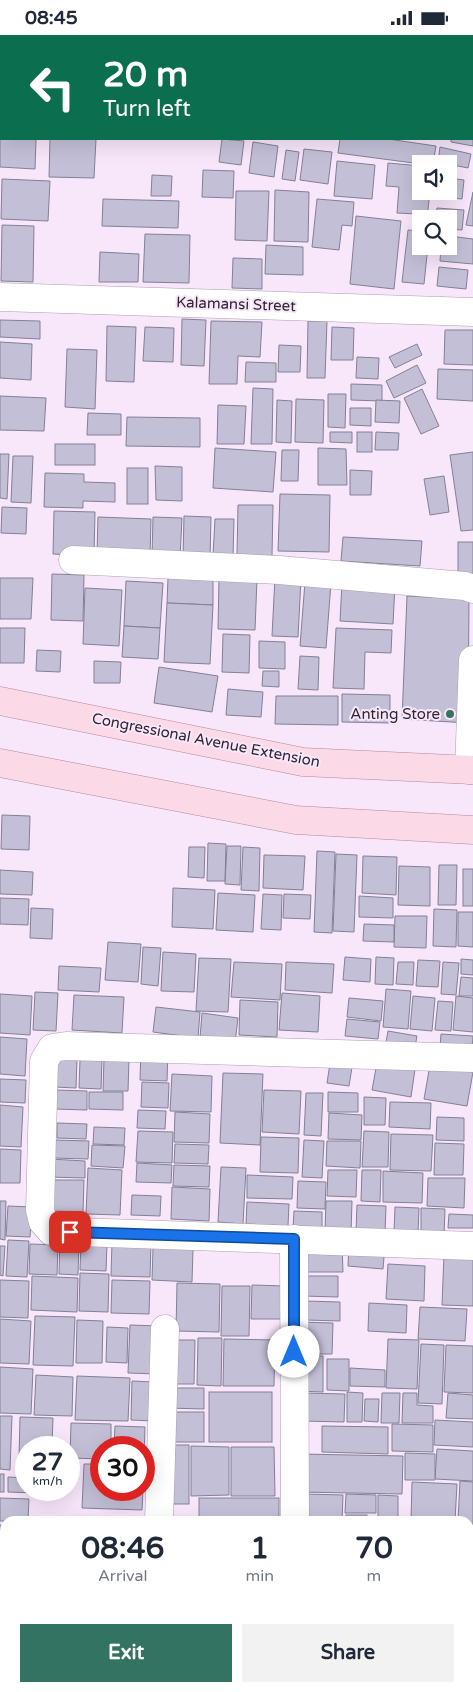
<!DOCTYPE html>
<html lang="en">
<head>
<meta charset="utf-8">
<style>
  :root { --surface:#fff; --page:#f2f2f3; --text:#1f2937; --muted:#747a83; --accent:#337362 }
  body { margin:0; font-family:"Varela Round",sans-serif; background:var(--page); color:var(--text); height:100vh; display:flex; flex-direction:column; font-size:19px; white-space:nowrap }
  * { box-sizing:border-box; margin:0 }
  p { font-size:16px; color:var(--muted) }
  .icon { flex:none; width:28px; height:28px; fill:none; stroke:currentColor; stroke-width:2; stroke-linecap:round; stroke-linejoin:round }
  .map { position:relative; flex:1; overflow:hidden }
  .drawer { position:absolute; left:0px; top:1481px; width:474px; height:176px; display:flex; flex-direction:column; background:var(--surface); border-radius:15px 15px 0 0; box-shadow:0 5px 20px #0002 }
  .drawer>* { flex:none }
  .hud { position:absolute; left:0px; top:0px; width:474px; height:105px; box-shadow:0 5px 20px #0002; background:#0b6e4f; color:#fff; overflow:hidden }
  .fabs { position:absolute; left:412px; top:120px; display:grid; gap:10px }
  .fabs a { display:grid; place-items:center; width:45px; height:45px; border-radius:0px; background:var(--surface); box-shadow:0 5px 20px #0002; font-size:25px }
  .speed { position:absolute; left:15px; top:1401px; display:flex; gap:10px; font-size:25px; font-weight:700; text-align:center }
  .speed>* { display:grid; place-content:center; width:65px; height:65px; border-radius:50%; background:var(--surface); box-shadow:0 5px 20px #0002; line-height:1 }
  .speed small { font-size:12px; font-weight:400 }
  .speed .limit { border:8px solid #d22; background:#fff; color:#111 }
  .pin { position:absolute; display:grid; place-items:center; width:42px; height:42px; color:#fff; margin:-21px; border-radius:10px; box-shadow:0 2px 8px #0006 }
  .me { position:absolute; width:55px; margin:-28px; rotate:0deg; stroke-linejoin:round; filter:drop-shadow(0 0 4px #0008) }
  .turn { display:flex; align-items:center; gap:18px; height:105px; padding:0 20px; font-size:22px }
  .turn .icon { width:65px; height:65px; stroke-width:2.5 }
  .turn b { display:block; font-size:35px; line-height:42px }
  .eta { display:flex; justify-content:space-evenly; align-items:center; height:85px; text-align:center }
  .eta b { font-size:30px; font-weight:700; line-height:35px }
  .primary-button { display:flex; gap:10px; margin-top:auto; padding:10px 20px }
  .primary-button a { flex:1; height:58px; border-radius:0px; background:var(--accent); color:#fff; font-size:20px; font-weight:700; line-height:58px; text-align:center }
  .primary-button a+a { background:var(--page); color:var(--text) }
  .status { display:flex; justify-content:space-between; align-items:center; height:35px; padding:0 25px; background:var(--surface); direction:ltr }
  .status svg { height:14px; fill:currentColor }
  .map>svg:first-child { display:block }
  .building { fill:#c3bfd7; stroke:#838096 }
  .lines { fill:none; stroke-linecap:round; stroke-linejoin:round }
  .minor-casing { stroke:#ae9db0; stroke-width:29 }
  .major-casing { stroke:#b18a9c; stroke-width:29 }
  .minor { stroke:#fff; stroke-width:28 }
  .major { stroke:#fbd9e7; stroke-width:28 }
  .route-casing { stroke:#114b97; stroke-width:12 }
  .route { stroke:#1a73e8; stroke-width:9 }
  .poi-dot { fill:#337362; stroke:#f8e6fa; stroke-width:2 }
  .labels { text-anchor:middle; dominant-baseline:central; stroke-width:4; stroke-linejoin:round; paint-order:stroke }
  .street-label { font-size:15px; fill:#2e272f; stroke:#f8e6fa }
  .poi-label { font-size:15px; fill:#2e272f; stroke:#f8e6fa; text-anchor:end }
</style>
</head>
<body>
<div class="status"><b>08:45</b><svg viewBox="0 0 49 12"><path d="M0 12V9h3v3zM5 12V6h3v6zM10 12V3h3v9zM15 12V0h3v12zM26 1h20v11H26zM47 4h2v5h-2z"/></svg></div>
<div class="map">
<svg width="473" height="1657" viewBox="0 0 473 1657">
  <rect width="100%" height="100%" fill="#f8e6fa"/>
  <!-- building -->
  <g class="building">
    <polygon points="110,0 183,0 110,1"/>
    <rect x="0" y="2" width="1" height="65"/>
    <polygon points="0,82 1,104 36,104 35,134 0,132"/>
    <polygon points="473,90 473,111 451,107 451,104 472,104"/>
    <polygon points="50,104 96,104 94,143 49,142"/>
    <polygon points="222,104 244,106 241,130 219,127"/>
    <polygon points="340,104 388,104 436,111 433,129 421,129 338,118"/>
    <polygon points="253,107 278,111 274,142 249,138"/>
    <polygon points="440,112 471,119 468,133 438,127"/>
    <polygon points="304,114 332,117 328,149 300,145"/>
    <polygon points="286,115 299,117 295,146 282,144"/>
    <polygon points="337,126 375,130 372,164 334,161"/>
    <polygon points="388,128 421,131 421,156 430,156 427,184 421,184 421,189 416,188 417,179 397,178 399,152 386,151"/>
    <polygon points="203,135 234,136 233,163 202,162"/>
    <polygon points="152,140 172,141 171,161 151,161"/>
    <polygon points="449,143 464,145 462,164 438,162 438,156 449,156"/>
    <polygon points="2,144 50,146 48,186 1,184"/>
    <polygon points="275,155 309,157 308,207 274,206"/>
    <polygon points="236,156 269,156 267,206 235,205"/>
    <polygon points="473,157 473,191 466,190"/>
    <polygon points="103,164 179,166 178,193 102,191"/>
    <polygon points="317,164 354,167 352,191 342,190 339,215 312,212"/>
    <polygon points="437,173 464,175 462,195 449,194 449,184 436,184"/>
    <polygon points="356,181 401,186 394,254 350,249"/>
    <polygon points="2,190 34,191 33,247 1,246"/>
    <polygon points="408,195 421,196 421,211 428,211 424,249 402,247"/>
    <polygon points="145,199 190,200 189,248 143,247"/>
    <polygon points="449,201 473,204 473,229 440,226 441,211 449,211"/>
    <polygon points="266,210 303,212 303,240 265,239"/>
    <polygon points="100,217 139,219 138,247 99,247"/>
    <polygon points="233,223 262,224 262,254 232,253"/>
    <polygon points="439,232 468,235 466,254 437,251"/>
    <polygon points="182,284 206,285 204,331 181,330"/>
    <polygon points="0,285 40,286 40,304 0,302"/>
    <polygon points="211,286 262,287 260,322 238,321 237,349 209,349"/>
    <polygon points="308,286 327,286 325,343 307,343"/>
    <polygon points="107,291 136,292 134,347 106,346"/>
    <polygon points="145,292 174,293 173,327 143,326"/>
    <polygon points="332,292 354,293 353,325 331,325"/>
    <polygon points="445,295 473,295 473,330 444,329"/>
    <polygon points="0,307 32,309 31,345 0,343"/>
    <polygon points="417,309 422,320 395,333 389,322"/>
    <polygon points="279,310 301,311 300,337 278,337"/>
    <polygon points="67,314 97,315 95,374 65,372"/>
    <polygon points="357,322 379,323 378,344 356,343"/>
    <polygon points="246,327 276,328 276,347 245,347"/>
    <polygon points="417,330 426,348 394,363 386,346"/>
    <polygon points="438,334 473,335 473,366 437,364"/>
    <polygon points="351,349 382,350 382,366 351,365"/>
    <polygon points="253,353 273,354 272,409 251,409"/>
    <polygon points="422,354 439,391 421,399 404,363"/>
    <polygon points="328,359 346,359 345,393 328,392"/>
    <polygon points="0,361 46,363 44,396 0,395"/>
    <polygon points="296,364 324,365 323,408 295,407"/>
    <polygon points="277,365 292,366 291,408 276,407"/>
    <polygon points="376,365 400,366 399,388 375,387"/>
    <polygon points="218,370 246,371 244,409 217,409"/>
    <polygon points="350,373 371,373 371,391 350,390"/>
    <polygon points="88,378 121,379 121,400 87,400"/>
    <polygon points="127,382 200,383 200,412 126,411"/>
    <polygon points="330,397 352,397 352,408 330,407"/>
    <rect x="357" y="397" width="15" height="20"/>
    <polygon points="376,397 399,398 398,415 375,415"/>
    <rect x="55" y="409" width="40" height="21"/>
    <polygon points="215,413 276,417 273,457 213,453"/>
    <polygon points="318,413 346,414 347,450 318,450"/>
    <polygon points="282,415 299,415 298,446 281,446"/>
    <polygon points="473,417 473,495 461,496 450,420"/>
    <polygon points="0,419 9,419 7,464 0,463"/>
    <polygon points="13,421 33,421 31,468 11,467"/>
    <polygon points="155,431 182,432 182,466 156,465"/>
    <rect x="127" y="433" width="21" height="36"/>
    <polygon points="350,435 372,436 371,460 350,460"/>
    <polygon points="45,438 84,439 84,447 115,448 115,467 83,466 83,473 44,472"/>
    <polygon points="444,441 449,477 430,480 424,444"/>
    <polygon points="280,459 330,460 329,517 278,516"/>
    <polygon points="238,470 273,470 272,521 237,520"/>
    <polygon points="2,472 27,473 26,499 1,498"/>
    <polygon points="54,476 95,477 94,521 53,519"/>
    <polygon points="184,481 211,482 210,524 183,523"/>
    <polygon points="98,482 151,484 150,521 97,519"/>
    <polygon points="153,482 182,483 180,523 152,522"/>
    <polygon points="215,484 234,484 233,521 213,521"/>
    <polygon points="343,502 422,506 420,531 341,526"/>
    <rect x="458" y="507" width="15" height="32"/>
    <polygon points="52,539 84,540 83,586 51,585"/>
    <polygon points="275,542 301,544 298,602 272,601"/>
    <polygon points="0,543 33,543 31,584 0,584"/>
    <polygon points="168,543 213,544 213,570 167,568"/>
    <polygon points="219,544 257,544 255,595 218,594"/>
    <polygon points="126,546 163,548 160,593 124,591"/>
    <polygon points="305,547 331,548 326,613 300,611"/>
    <polygon points="342,547 395,550 393,589 340,586"/>
    <polygon points="85,553 122,555 119,611 83,609"/>
    <polygon points="407,561 469,564 468,688 402,684"/>
    <polygon points="167,568 213,570 210,629 164,627"/>
    <polygon points="124,591 160,593 158,624 122,622"/>
    <polygon points="0,593 25,593 24,628 0,628"/>
    <polygon points="336,593 392,595 391,618 365,617 364,654 333,653"/>
    <polygon points="223,599 250,600 249,638 222,637"/>
    <polygon points="259,606 285,607 285,634 259,633"/>
    <polygon points="37,615 61,616 60,637 36,636"/>
    <polygon points="300,621 319,622 318,655 298,654"/>
    <polygon points="94,626 121,627 120,648 94,648"/>
    <polygon points="159,632 218,641 212,677 154,668"/>
    <polygon points="263,636 279,636 279,652 262,651"/>
    <polygon points="228,654 263,657 261,682 226,680"/>
    <polygon points="342,659 390,660 390,688 342,687"/>
    <polygon points="276,661 338,661 338,690 275,689"/>
    <polygon points="2,780 30,781 29,815 1,814"/>
    <polygon points="208,808 226,809 225,846 207,846"/>
    <polygon points="227,811 241,811 240,850 225,849"/>
    <polygon points="189,812 205,812 204,843 188,842"/>
    <polygon points="243,812 260,813 259,856 241,855"/>
    <polygon points="317,816 335,817 332,898 314,897"/>
    <polygon points="336,819 357,820 354,897 333,896"/>
    <polygon points="264,820 305,821 303,855 263,853"/>
    <polygon points="363,821 397,822 396,860 362,858"/>
    <polygon points="439,830 457,830 456,870 438,870"/>
    <polygon points="399,831 430,832 430,871 398,870"/>
    <rect x="463" y="834" width="10" height="37"/>
    <polygon points="0,835 33,837 32,860 0,859"/>
    <polygon points="173,853 215,855 213,894 172,892"/>
    <polygon points="218,858 255,860 253,897 216,895"/>
    <polygon points="263,859 282,860 281,895 261,894"/>
    <polygon points="284,859 311,860 310,884 283,883"/>
    <polygon points="359,861 393,863 393,883 359,882"/>
    <polygon points="0,863 29,864 28,890 0,889"/>
    <polygon points="31,873 53,874 52,904 30,903"/>
    <polygon points="434,874 457,875 456,912 433,911"/>
    <polygon points="458,877 473,877 473,912 458,911"/>
    <polygon points="395,881 427,881 426,913 394,912"/>
    <polygon points="364,889 394,890 394,907 363,906"/>
    <polygon points="108,907 141,909 138,947 105,945"/>
    <polygon points="143,912 161,913 158,951 141,949"/>
    <polygon points="163,917 196,919 194,957 161,956"/>
    <polygon points="345,922 371,924 370,947 343,945"/>
    <polygon points="376,922 394,923 393,950 375,949"/>
    <polygon points="199,923 231,924 228,977 196,976"/>
    <polygon points="461,924 473,925 473,940 461,939"/>
    <polygon points="418,925 440,926 438,952 416,951"/>
    <polygon points="234,927 282,929 280,965 231,962"/>
    <polygon points="286,927 334,929 332,958 285,955"/>
    <polygon points="398,927 414,927 413,950 396,949"/>
    <polygon points="443,927 459,928 456,960 441,959"/>
    <polygon points="59,931 101,933 99,957 58,955"/>
    <polygon points="461,942 473,943 473,961 459,961"/>
    <polygon points="386,954 411,956 408,994 383,992"/>
    <polygon points="35,957 58,958 56,996 33,995"/>
    <polygon points="282,958 320,961 318,997 279,995"/>
    <polygon points="0,959 32,961 30,1000 0,998"/>
    <polygon points="74,960 124,962 122,998 72,995"/>
    <polygon points="413,961 435,963 432,996 410,994"/>
    <polygon points="456,961 473,963 473,997 453,995"/>
    <polygon points="349,963 383,966 381,986 347,982"/>
    <polygon points="240,965 278,967 277,1002 239,1000"/>
    <polygon points="438,966 453,967 451,996 435,995"/>
    <polygon points="156,972 200,977 198,1003 153,997"/>
    <polygon points="202,978 238,983 235,1008 200,1003"/>
    <polygon points="347,984 380,987 378,1004 345,1001"/>
    <polygon points="388,996 417,1001 414,1017 385,1013"/>
    <polygon points="441,999 473,1001 472,1016 440,1013"/>
    <polygon points="0,1002 27,1004 25,1041 0,1039"/>
    <polygon points="141,1014 168,1016 167,1046 140,1045"/>
    <polygon points="331,1022 353,1026 349,1051 327,1048"/>
    <polygon points="55,1023 77,1023 76,1053 54,1052"/>
    <polygon points="104,1024 129,1024 128,1056 103,1056"/>
    <polygon points="80,1025 102,1025 101,1054 79,1053"/>
    <polygon points="377,1028 415,1034 411,1062 372,1055"/>
    <polygon points="430,1030 473,1037 467,1071 424,1064"/>
    <polygon points="223,1038 263,1039 260,1110 220,1108"/>
    <polygon points="172,1039 212,1041 211,1077 170,1076"/>
    <polygon points="0,1044 26,1045 25,1068 0,1067"/>
    <polygon points="142,1047 169,1048 168,1073 141,1072"/>
    <polygon points="56,1055 87,1056 87,1075 55,1074"/>
    <polygon points="264,1055 301,1056 299,1099 262,1097"/>
    <polygon points="89,1057 123,1057 123,1075 89,1074"/>
    <polygon points="328,1057 358,1058 358,1077 328,1077"/>
    <polygon points="306,1058 323,1058 321,1101 304,1100"/>
    <polygon points="364,1062 386,1063 385,1090 364,1090"/>
    <polygon points="390,1067 431,1068 430,1094 389,1092"/>
    <polygon points="0,1070 23,1072 21,1112 0,1111"/>
    <polygon points="138,1075 166,1076 165,1094 137,1093"/>
    <polygon points="175,1077 210,1079 209,1108 174,1107"/>
    <polygon points="329,1078 362,1080 361,1105 328,1104"/>
    <polygon points="437,1082 464,1083 464,1106 436,1105"/>
    <polygon points="57,1088 87,1089 86,1104 57,1103"/>
    <polygon points="94,1092 125,1093 124,1110 93,1109"/>
    <polygon points="138,1096 173,1097 172,1128 136,1127"/>
    <polygon points="364,1096 389,1097 388,1132 362,1132"/>
    <polygon points="391,1099 433,1100 431,1136 390,1135"/>
    <polygon points="261,1102 299,1103 298,1138 260,1137"/>
    <polygon points="54,1105 89,1106 88,1124 54,1123"/>
    <polygon points="304,1105 324,1106 322,1143 302,1142"/>
    <polygon points="327,1106 361,1106 360,1133 326,1131"/>
    <polygon points="435,1108 464,1109 463,1140 434,1140"/>
    <polygon points="175,1109 209,1110 208,1129 174,1128"/>
    <polygon points="92,1110 125,1111 123,1133 91,1131"/>
    <polygon points="0,1114 21,1115 20,1148 0,1148"/>
    <polygon points="50,1124 85,1126 85,1143 49,1142"/>
    <polygon points="137,1128 172,1130 171,1148 136,1147"/>
    <polygon points="174,1130 210,1131 209,1152 173,1151"/>
    <polygon points="221,1132 246,1133 243,1189 218,1187"/>
    <polygon points="88,1133 122,1135 120,1180 86,1179"/>
    <polygon points="328,1135 357,1135 356,1162 327,1161"/>
    <polygon points="362,1135 381,1135 380,1167 361,1166"/>
    <polygon points="383,1136 423,1138 422,1168 383,1167"/>
    <polygon points="247,1140 293,1142 292,1164 247,1163"/>
    <polygon points="428,1143 465,1143 464,1173 427,1171"/>
    <polygon points="54,1145 84,1145 83,1177 53,1176"/>
    <polygon points="298,1146 326,1147 325,1174 297,1173"/>
    <polygon points="172,1152 210,1154 209,1186 171,1184"/>
    <polygon points="132,1160 161,1161 160,1181 131,1180"/>
    <polygon points="0,1166 6,1166 5,1205 0,1204"/>
    <polygon points="326,1166 352,1166 351,1198 325,1197"/>
    <polygon points="247,1167 289,1169 288,1191 246,1189"/>
    <polygon points="357,1170 386,1171 385,1198 356,1197"/>
    <polygon points="8,1171 32,1172 30,1202 6,1201"/>
    <polygon points="395,1172 419,1173 418,1198 394,1197"/>
    <polygon points="421,1173 445,1174 444,1201 421,1200"/>
    <polygon points="294,1176 322,1177 322,1195 293,1194"/>
    <polygon points="449,1179 473,1180 473,1193 448,1193"/>
    <polygon points="8,1205 29,1206 27,1242 6,1241"/>
    <polygon points="60,1205 79,1206 78,1240 59,1239"/>
    <polygon points="112,1207 151,1209 150,1242 111,1241"/>
    <polygon points="81,1208 107,1209 106,1236 80,1235"/>
    <polygon points="349,1208 385,1210 383,1234 348,1231"/>
    <polygon points="30,1209 58,1210 57,1240 29,1239"/>
    <polygon points="342,1210 343,1237 307,1237 306,1211"/>
    <polygon points="0,1211 5,1211 3,1241 0,1240"/>
    <polygon points="153,1213 193,1214 192,1247 152,1245"/>
    <polygon points="444,1219 473,1220 473,1271 442,1270"/>
    <polygon points="388,1229 425,1231 424,1266 386,1264"/>
    <polygon points="80,1238 109,1239 108,1277 79,1276"/>
    <polygon points="32,1241 78,1243 77,1277 31,1275"/>
    <polygon points="303,1241 338,1241 338,1262 303,1261"/>
    <polygon points="0,1245 29,1246 28,1283 0,1282"/>
    <polygon points="112,1245 150,1246 149,1279 111,1278"/>
    <polygon points="177,1248 220,1249 219,1297 176,1296"/>
    <polygon points="252,1250 285,1251 284,1284 251,1284"/>
    <polygon points="222,1251 250,1251 249,1301 221,1301"/>
    <polygon points="306,1266 340,1267 340,1286 306,1285"/>
    <polygon points="369,1268 407,1270 406,1298 368,1296"/>
    <polygon points="420,1272 467,1274 465,1306 418,1304"/>
    <polygon points="35,1281 75,1282 73,1331 33,1330"/>
    <polygon points="0,1284 31,1286 29,1329 0,1328"/>
    <polygon points="77,1285 103,1286 102,1328 76,1328"/>
    <polygon points="299,1287 333,1288 332,1319 299,1319"/>
    <polygon points="130,1290 159,1291 158,1339 128,1338"/>
    <polygon points="107,1292 128,1293 127,1328 106,1327"/>
    <polygon points="198,1303 222,1303 221,1351 197,1350"/>
    <polygon points="224,1304 275,1305 274,1351 223,1351"/>
    <polygon points="388,1304 419,1305 417,1354 386,1353"/>
    <polygon points="169,1305 195,1305 194,1349 169,1349"/>
    <polygon points="421,1309 444,1310 442,1369 418,1368"/>
    <polygon points="446,1310 473,1311 473,1358 444,1357"/>
    <polygon points="297,1321 323,1321 323,1357 297,1356"/>
    <polygon points="327,1324 349,1324 349,1356 327,1355"/>
    <polygon points="0,1332 33,1334 31,1379 0,1378"/>
    <polygon points="350,1333 385,1335 385,1352 350,1351"/>
    <polygon points="36,1340 73,1342 72,1381 34,1380"/>
    <polygon points="77,1341 130,1343 128,1386 75,1385"/>
    <polygon points="132,1346 155,1347 154,1386 131,1385"/>
    <polygon points="167,1353 204,1353 204,1374 167,1373"/>
    <rect x="209" y="1357" width="63" height="50"/>
    <polygon points="347,1357 363,1358 362,1387 347,1387"/>
    <polygon points="304,1358 345,1359 344,1387 303,1386"/>
    <polygon points="382,1358 400,1358 399,1388 381,1388"/>
    <polygon points="403,1358 417,1358 417,1370 433,1371 433,1388 402,1388"/>
    <polygon points="448,1358 473,1360 473,1384 446,1383"/>
    <polygon points="365,1364 379,1364 378,1387 364,1386"/>
    <rect x="167" y="1377" width="37" height="30"/>
    <polygon points="0,1381 12,1381 10,1435 0,1434"/>
    <polygon points="20,1382 53,1383 52,1412 26,1412 26,1425 19,1424"/>
    <polygon points="435,1385 473,1387 473,1412 434,1410"/>
    <polygon points="71,1388 111,1389 111,1412 101,1412 101,1424 70,1423"/>
    <polygon points="392,1389 433,1390 433,1417 392,1416"/>
    <polygon points="115,1391 145,1392 144,1423 144,1412 114,1412"/>
    <polygon points="322,1391 388,1392 388,1419 322,1417"/>
    <rect x="163" y="1410" width="26" height="59"/>
    <polygon points="191,1411 229,1412 229,1460 191,1461"/>
    <polygon points="231,1412 274,1412 275,1461 231,1461"/>
    <polygon points="437,1414 473,1416 473,1446 435,1444"/>
    <polygon points="405,1418 435,1419 435,1445 405,1445"/>
    <polygon points="300,1419 403,1421 402,1459 299,1457"/>
    <polygon points="84,1429 101,1429 101,1455 143,1455 142,1475 82,1473"/>
    <rect x="0" y="1439" width="4" height="18"/>
    <polygon points="8,1442 26,1443 26,1455 36,1455 36,1458 8,1457"/>
    <polygon points="460,1446 473,1447 473,1494 469,1494 469,1486 458,1486"/>
    <polygon points="412,1447 457,1449 455,1486 411,1486"/>
    <polygon points="304,1459 343,1460 342,1486 303,1486"/>
    <polygon points="346,1459 376,1460 376,1478 345,1478"/>
    <polygon points="378,1460 398,1461 398,1486 378,1486"/>
    <polygon points="0,1463 29,1464 28,1486 0,1486"/>
    <rect x="199" y="1463" width="80" height="23"/>
    <rect x="346" y="1480" width="21" height="6"/>
    <polygon points="0,1490 5,1491 5,1519 0,1519"/>
    <rect x="469" y="1499" width="4" height="17"/>
    <polygon points="469,1518 473,1518 473,1553 469,1552"/>
    <rect x="0" y="1524" width="5" height="41"/>
    <polygon points="0,1570 5,1571 5,1605 0,1604"/>
    <polygon points="470,1575 473,1576 473,1609 469,1608"/>
    <polygon points="0,1607 5,1608 5,1627 0,1626"/>
    <polygon points="0,1630 5,1630 5,1652 17,1653 0,1653"/>
    <polygon points="469,1635 473,1635 473,1657 449,1657 449,1652 469,1652"/>
    <polygon points="23,1652 42,1652 42,1657 22,1657"/>
    <rect x="45" y="1652" width="61" height="5"/>
    <rect x="113" y="1652" width="52" height="5"/>
    <rect x="207" y="1652" width="36" height="5"/>
    <rect x="246" y="1652" width="42" height="5"/>
    <rect x="312" y="1652" width="30" height="5"/>
    <polygon points="346,1652 363,1652 362,1657 346,1657"/>
    <rect x="366" y="1652" width="20" height="5"/>
    <polygon points="395,1652 423,1652 423,1656 395,1655"/>
    <rect x="425" y="1652" width="21" height="5"/>
  </g>
  <g class="lines">
    <defs>
      <g id="minor">
        <polyline points="0,262 473,277"/>
        <polyline points="73,525 279,535 465,551 473,554"/>
        <polyline points="469,735 473,625"/>
        <polyline points="473,1023 66,1011 52,1013 44,1026 40,1175 43,1187 51,1196 473,1211"/>
        <polyline points="294,1204 295,1486"/>
        <polyline points="159,1486 165,1294"/>
        <polyline points="469,1623 473,1624"/>
        <polyline points="198,1657 199,1652"/>
      </g>
      <g id="major">
        <polyline points="0,666 303,727 473,735"/>
        <polyline points="0,728 296,785 473,795"/>
      </g>
    </defs>
    <!-- minor casing -->
    <use href="#minor" class="minor-casing"/>
    <!-- major casing -->
    <use href="#major" class="major-casing"/>
    <!-- minor -->
    <use href="#minor" class="minor"/>
    <!-- major -->
    <use href="#major" class="major"/>
  </g>
  <g class="lines">
    <defs>
      <polyline id="route" points="70,1197 294,1204 294,1317"/>
    </defs>
    <!-- route casing -->
    <use href="#route" class="route-casing"/>
    <!-- route -->
    <use href="#route" class="route"/>
  </g>
  <!-- markers -->
  <circle class="poi-dot" cx="450" cy="679" r="5"/>
  <g class="labels">
    <!-- street labels -->
    <g class="street-label">
      <text transform="translate(236 269) rotate(2)">Kalamansi Street</text>
      <text transform="translate(206 705) rotate(11)">Congressional Avenue Extension</text>
    </g>
    <!-- poi labels -->
    <g class="poi-label">
      <text x="440" y="679">Anting Store</text>
    </g>
  </g>
</svg>
<div class="fabs">
<a><svg class="icon" aria-label="sound" viewBox="0 0 24 24"><path d="M4 9h4l5-4v14l-5-4H4zM17 9q2 3 0 6"/></svg></a>
<a><svg class="icon" aria-label="search" viewBox="0 0 24 24"><circle cx="10" cy="10" r="6"/><path d="M15 15l6 6"/></svg></a>
</div>
<div class="speed"><div>27<small>km/h</small></div><div class="limit">30</div></div>
<div class="pin" style="left:70px;top:1197px;background:#d93025"><svg class="icon" aria-label="arrive" viewBox="0 0 24 24"><path d="M6 21V4h12l-3 4 3 4H6"/></svg></div>
<svg class="me" style="left:294px;top:1317px" viewBox="-20 -20 40 40"><circle r="19" fill="#fff"/><path d="M0-13L10 11 0 6-10 11z" fill="#1a73e8"/></svg>
<div class="hud">
<div class="turn"><svg class="icon" aria-label="left" viewBox="0 0 24 24"><path d="M17 20v-9H6M10 6l-5 5 5 5"/></svg><div><b>20 m</b>Turn left</div></div>
</div>
<section class="drawer">
<div class="eta">
<div><b>08:46</b><p>Arrival</p></div>
<div><b>1</b><p>min</p></div>
<div><b>70</b><p>m</p></div>
</div>
<div class="primary-button"><a>Exit</a><a>Share</a></div>
</section>
</div>
</body>
</html>
